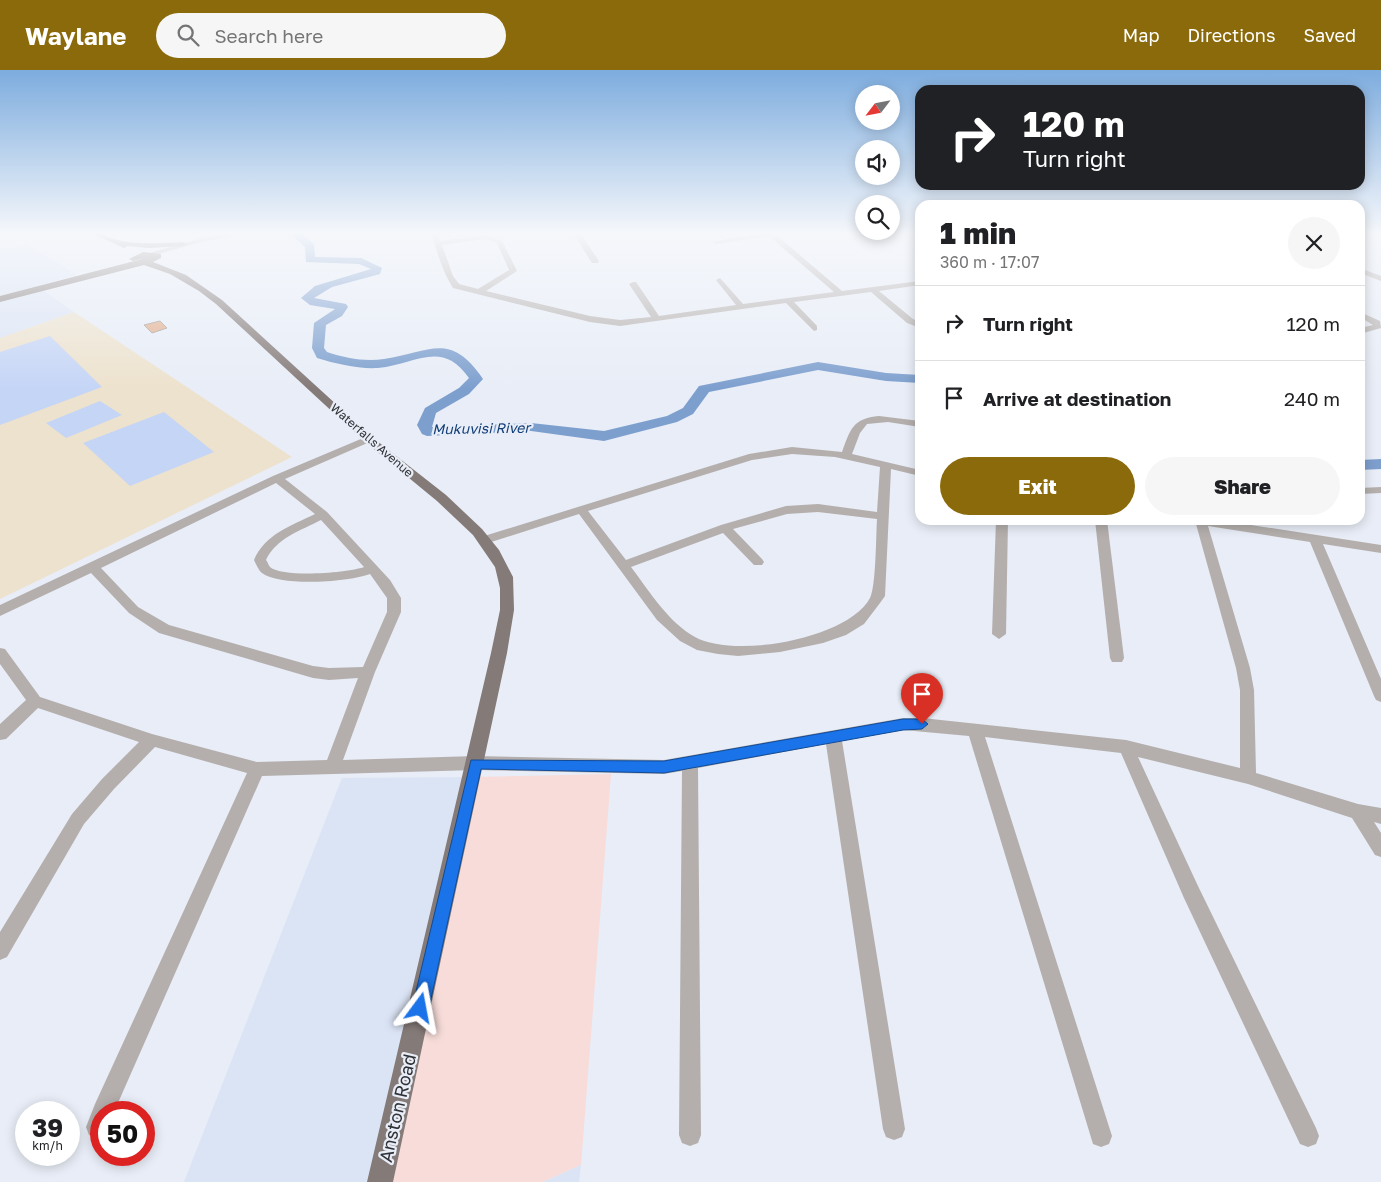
<!DOCTYPE html>
<html lang="en">
<head>
<meta charset="utf-8">
<style>
  :root { --surface:#fff; --page:#f6f6f6; --text:#202124; --muted:#757577; --line:#e0e0e0; --accent:#8b6a0b }
  body { margin:0; font-family:"Golos Text",sans-serif; background:var(--page); color:var(--text); height:100vh; display:flex; flex-direction:column; font-size:19px; white-space:nowrap }
  * { box-sizing:border-box; margin:0 }
  p { font-size:16px; color:var(--muted) }
  .icon { flex:none; width:28px; height:28px; fill:none; stroke:currentColor; stroke-width:2; stroke-linecap:round; stroke-linejoin:round }
  .map { position:relative; flex:1; overflow:hidden }
  .details { position:absolute; left:915px; top:130px; width:450px; height:325px; display:flex; flex-direction:column; background:var(--surface); border-radius:15px; box-shadow:0 2px 12px #0003 }
  .details>* { flex:none }
  .guide { position:absolute; left:915px; top:15px; width:450px; height:105px; border-radius:15px; box-shadow:0 2px 12px #0003; background:#202124; color:#fff; overflow:hidden }
  .needle { width:32px; rotate:238deg }
  .buttons { position:absolute; left:855px; top:15px; display:grid; gap:10px }
  .buttons a { display:grid; place-items:center; width:45px; height:45px; border-radius:50%; background:var(--surface); box-shadow:0 2px 12px #0003; font-size:25px }
  .speed { position:absolute; left:15px; top:1031px; display:flex; gap:10px; font-size:25px; font-weight:700; text-align:center }
  .speed>* { display:grid; place-content:center; width:65px; height:65px; border-radius:50%; background:var(--surface); box-shadow:0 2px 12px #0003; line-height:1 }
  .speed small { font-size:12px; font-weight:400 }
  .speed .limit { border:8px solid #d22; background:#fff; color:#111 }
  .pin { position:absolute; display:grid; place-items:center; width:42px; height:42px; color:#fff; margin:-51px -21px; border-radius:50% 50% 50% 0; rotate:-45deg; box-shadow:0 0 5px #0007 }
  .pin .icon { rotate:45deg }
  .me { position:absolute; width:55px; margin:-28px; rotate:13deg; stroke-linejoin:round; filter:drop-shadow(0 0 4px #0008) }
  .turn { display:flex; align-items:center; gap:18px; height:105px; padding:0 25px; font-size:22px }
  .turn .icon { width:65px; height:65px; stroke-width:2.5 }
  .turn b { display:block; font-size:35px; line-height:42px }
  .round { display:grid; place-items:center; flex:none; width:52px; height:52px; border-radius:26px; background:var(--page) }
  .overview { display:flex; align-items:center; justify-content:space-between; height:85px; padding:0 25px }
  h1 { font-size:30px; font-weight:800; line-height:38px }
  .primary-button { display:flex; gap:10px; margin-top:auto; padding:10px 25px }
  .primary-button a { flex:1; height:58px; border-radius:30px; background:var(--accent); color:#fff; font-size:20px; font-weight:800; line-height:58px; text-align:center }
  .primary-button a+a { background:var(--page); color:var(--text) }
  ul { padding:0; list-style:none }
  li { display:flex; align-items:center; gap:15px; height:75px; padding:0 25px; border-top:1px solid var(--line) }
  li div { flex:1 }
  li b { display:block; font-size:19px }
  li em { font-style:normal }
  header { display:flex; align-items:center; gap:30px; box-sizing:border-box; height:70px; padding:0 25px; background:var(--accent); color:#fff }
  header strong { font-size:24px }
  nav { display:flex; gap:28px; margin-inline-start:auto; font-size:18px }
  .search { width:350px; height:45px; background:var(--page); display:flex; align-items:center; gap:12px; box-sizing:border-box; padding:0 18px; border-radius:28px; color:var(--muted); font-size:19px }
  .map>svg:first-child { display:block }
  .commercial { fill:#f7dcd9 }
  .built { fill:#dbe4f5 }
  .education { fill:#ede2cd }
  .green { fill:#c5d5f6 }
  .lines { fill:none; stroke-linecap:round; stroke-linejoin:round }
  .river { fill:#7d9fce; fill-rule:evenodd }
  .building { fill:#e2ad8a; stroke:#a49a93 }
  .minor { fill:#b4afad; fill-rule:evenodd }
  .major { fill:#847a78; fill-rule:evenodd }
  .route { fill:#1a73e8; stroke:#114b97 }
  .labels { text-anchor:middle; dominant-baseline:central; stroke-width:4.5; stroke-linejoin:round; paint-order:stroke }
  .far-street-label { font-size:12px; fill:#303236; stroke:#e8edf7 }
  .far-water-label { font-size:14px; font-style:italic; fill:#113e77; stroke:#e8edf7 }
  .near-street-label { font-size:18px; fill:#303236; stroke:#e8edf7 }
</style>
</head>
<body>
<header>
<strong>Waylane</strong>
<div class="search"><svg class="icon" aria-label="search" viewBox="0 0 24 24"><circle cx="10" cy="10" r="6"/><path d="M15 15l6 6"/></svg>Search here</div>
<nav><a>Map</a><a>Directions</a><a>Saved</a></nav>
</header>
<div class="map">
<svg width="1381" height="1112" viewBox="0 0 1381 1112">
  <rect width="100%" height="100%" fill="#e8edf7"/>
  <!-- commercial -->
  <polygon class="commercial" points="611,704 581,1095 543,1112 391,1112 475,707"/>
  <!-- built -->
  <g class="built">
    <polygon points="27,174 77,205 37,216 74,242 0,268 0,180"/>
    <polygon points="475,707 391,1112 184,1112 342,708"/>
    <polygon points="581,1095 579,1112 543,1112"/>
  </g>
  <!-- education -->
  <polygon class="education" points="74,242 292,387 0,529 0,268"/>
  <!-- green -->
  <g class="green">
    <polygon points="50,266 102,317 0,355 0,282"/>
    <polygon points="100,331 122,345 66,368 46,353"/>
    <polygon points="164,342 214,382 130,416 83,373"/>
  </g>
  <g class="lines">
    <!-- river -->
    <g class="river">
      <path d="M289,163h12l13,11 1,13 46,1 21,10 -2,6 -48,13 -18,11 32,6 2,3 -6,9 -16,9 -2,23 3,4c18,6 38,10 57,7 47,-7 66,-28 99,20l-14,15 -33,19 -4,14 99,-4 73,8 63,-15 16,-8 16,-22 119,-24 68,11 34,2v8l-34,-2 -68,-11 -109,22 -16,22 -16,8 -73,19 -73,-10 -104,5 -5,-2 -5,-9 8,-17 34,-20 10,-10c-27,-39 -53,-14 -91,-10 -21,1 -41,-4 -61,-10l-5,-10 2,-25 21,-14 -25,-4 -9,-7 14,-12 56,-17 -12,-5 -53,-2 -1,-15z"/>
      <polygon points="1381,389 1381,399 1360,400 1360,390"/>
    </g>
  </g>
  <!-- building -->
  <polygon class="building" points="160,251 167,258 152,263 144,255"/>
  <g class="lines">
    <!-- minor -->
    <g class="minor">
      <polygon points="230,163 251,163 206,171 150,186 146,184 206,167"/>
      <path d="M431,163h7l2,8 46,-6 16,6 15,30 -31,20 104,25 30,4 31,-3 -22,-33 4,-2h3l23,34 77,-11 -20,-25 4,-2 23,26 91,-12 -65,-56 -53,8 -4,-2 47,-9h15l68,58 78,-10v4l-41,6 34,28 7,3v6l-13,-5 -36,-31 -77,10 23,24v4l-3,1 -28,-28 -166,23 -30,-4 -137,-34c-11,-17 -16,-37 -22,-55zM485,169l12,4 12,27 -31,19 -19,-5 -6,-8 -11,-31z"/>
      <polygon points="573,163 580,163 599,191 598,193 592,193"/>
      <polygon points="1360,198 1381,206 1381,211 1360,203"/>
      <polygon points="1360,242 1380,251 1381,258 1360,264 1360,258 1373,255 1360,247"/>
      <path d="M879,346l41,5v6l-32,-5 -21,2 -7,9 -8,21 68,16v6l-29,-7 -6,127 -5,7 -16,21 -18,11 -23,8 -43,9 -42,4 -20,-2 -21,-4 -17,-9 -23,-21 -78,-106 -94,30 -6,-4 2,-3 268,-83 43,-7 50,5c8,-22 11,-34 37,-36zM792,384l43,3 45,10 -3,45 -59,-8 -32,2 -65,19 -95,35 -38,-49 164,-51zM818,442l59,7c-1,16 -1,68 -7,79 -22,41 -136,61 -175,39 -27,-15 -45,-45 -64,-70l92,-34 31,32h8l2,-3 -2,-3 -29,-30 54,-15z"/>
      <path d="M368,366l5,3 -1,2 -87,38 42,33 63,68 11,18v14l-26,60 -32,88 133,-4 188,4 239,-42h19l204,22 114,28v-78l-4,-22 -40,-144 -7,-4h30l162,25v8l-58,-9 58,135v23l-5,-2 -2,-4 -64,-154 -102,-16 42,142 4,22 2,83 102,31 23,4v16l-7,-2 7,11v24l-6,-2 -23,-37 -104,-34 -110,-27 60,129 118,242 3,8 -3,8 -8,3 -8,-3 -116,-246 -63,-145 -136,-16 127,399 -3,8 -8,3 -8,-3 -124,-408 -66,-6 -61,11 63,388 -3,8 -8,3 -8,-3 -3,-8 -57,-385 -128,24 3,367 -3,8 -8,3 -8,-3 -3,-8 3,-364 -18,3 -188,-4 -214,6 -148,336h-13v25l-4,1 -8,-3 -3,-8 9,-23 152,-331 -92,-26 -41,42 -30,35 -77,133 -7,3v-28l72,-118 30,-35 37,-37 -101,-34 -32,31 -6,1v-16l26,-24 -26,-36v-16l5,1 35,48 112,37 105,28 70,-2 31,-82 -29,2 -16,-2 -154,-45 -30,-20 -38,-40 -91,43v-11l273,-129zM276,413l39,31c-24,12 -50,20 -61,46 2,4 5,11 8,13 18,14 87,9 108,1l17,24v14l-24,55 -34,1 -16,-2 -144,-41 -31,-18 -37,-39zM321,450l43,47c-16,6 -81,11 -94,0 -2,-2 -2,-5 -4,-7 10,-22 36,-30 55,-40z"/>
      <polygon points="1381,417 1381,423 1360,424 1360,418"/>
      <polygon points="996,450 1008,450 1006,564 999,569 992,564"/>
      <polygon points="1095,450 1107,450 1124,588 1122,592 1112,592 1110,588"/>
    </g>
    <!-- major -->
    <g class="major">
      <path d="M91,163c10,0 16,4 26,7 21,5 44,3 66,2l4,2 -4,2 -34,2 -21,-2 -4,2z"/>
      <polygon points="143,182 161,184 161,188 153,192 186,205 222,230 372,367 446,425 482,459 499,480 513,507 514,540 507,583 393,1112 367,1112 491,583 500,540 500,518 495,497 473,465 437,431 364,371 216,234 199,221 170,204 144,195 0,232 0,226 150,187 133,191 129,189"/>
    </g>
  </g>
  <!-- sky -->
  <linearGradient id="sky" x2="0" y2="1"><stop stop-color="#7dacde"/><stop offset="0.51" stop-color="#f5f7fb"/><stop offset="1" stop-color="#f5f7fb" stop-opacity="0"/></linearGradient>
  <rect width="1381" height="319" fill="url(#sky)"/>
  <!-- route -->
  <polygon class="route" points="903,649 922,649 928,654 922,659 903,660 664,703 481,699 429,938 426,944 420,946 414,944 412,938 471,690 664,691"/>
  <g class="labels">
    <!-- far-street labels -->
    <g class="far-street-label">
      <text transform="translate(372 370) rotate(41)">Waterfalls Avenue</text>
    </g>
    <!-- far-water labels -->
    <g class="far-water-label">
      <text transform="translate(481 358) rotate(-1)">Mukuvisi River</text>
    </g>
    <!-- near-street labels -->
    <g class="near-street-label">
      <text transform="translate(397 1038) rotate(-77)">Anston Road</text>
    </g>
  </g>
</svg>
<div class="buttons">
<a><svg class="needle" viewBox="-14 -14 28 28"><path d="M0-13l5 13h-10z" fill="#e53935"/><path d="M0 13l5-13h-10z" fill="#757577"/></svg></a>
<a><svg class="icon" aria-label="sound" viewBox="0 0 24 24"><path d="M4 9h4l5-4v14l-5-4H4zM17 9q2 3 0 6"/></svg></a>
<a><svg class="icon" aria-label="search" viewBox="0 0 24 24"><circle cx="10" cy="10" r="6"/><path d="M15 15l6 6"/></svg></a>
</div>
<div class="speed"><div>39<small>km/h</small></div><div class="limit">50</div></div>
<div class="pin" style="left:922px;top:654px;background:#d93025"><svg class="icon" aria-label="arrive" viewBox="0 0 24 24"><path d="M6 21V4h12l-3 4 3 4H6"/></svg></div>
<svg class="me" style="left:420px;top:938px" viewBox="-20 -20 40 40"><path d="M0-17L14 15 0 8-14 15z" fill="#1a73e8" stroke="#fff" stroke-width="4"/></svg>
<div class="guide">
<div class="turn"><svg class="icon" aria-label="right" viewBox="0 0 24 24"><path d="M7 20v-9h11M14 6l5 5-5 5"/></svg><div><b>120 m</b>Turn right</div></div>
</div>
<section class="details">
<div class="overview"><div><h1>1 min</h1><p>360 m · 17:07</p></div><a class="round"><svg class="icon" aria-label="close" viewBox="0 0 24 24"><path d="M6 6l12 12M18 6L6 18"/></svg></a></div>
<ul>
<li><svg class="icon" aria-label="right" viewBox="0 0 24 24"><path d="M7 20v-9h11M14 6l5 5-5 5"/></svg><div><b>Turn right</b></div><em>120 m</em></li>
<li><svg class="icon" aria-label="arrive" viewBox="0 0 24 24"><path d="M6 21V4h12l-3 4 3 4H6"/></svg><div><b>Arrive at destination</b></div><em>240 m</em></li>
</ul>
<div class="primary-button"><a>Exit</a><a>Share</a></div>
</section>
</div>
</body>
</html>
